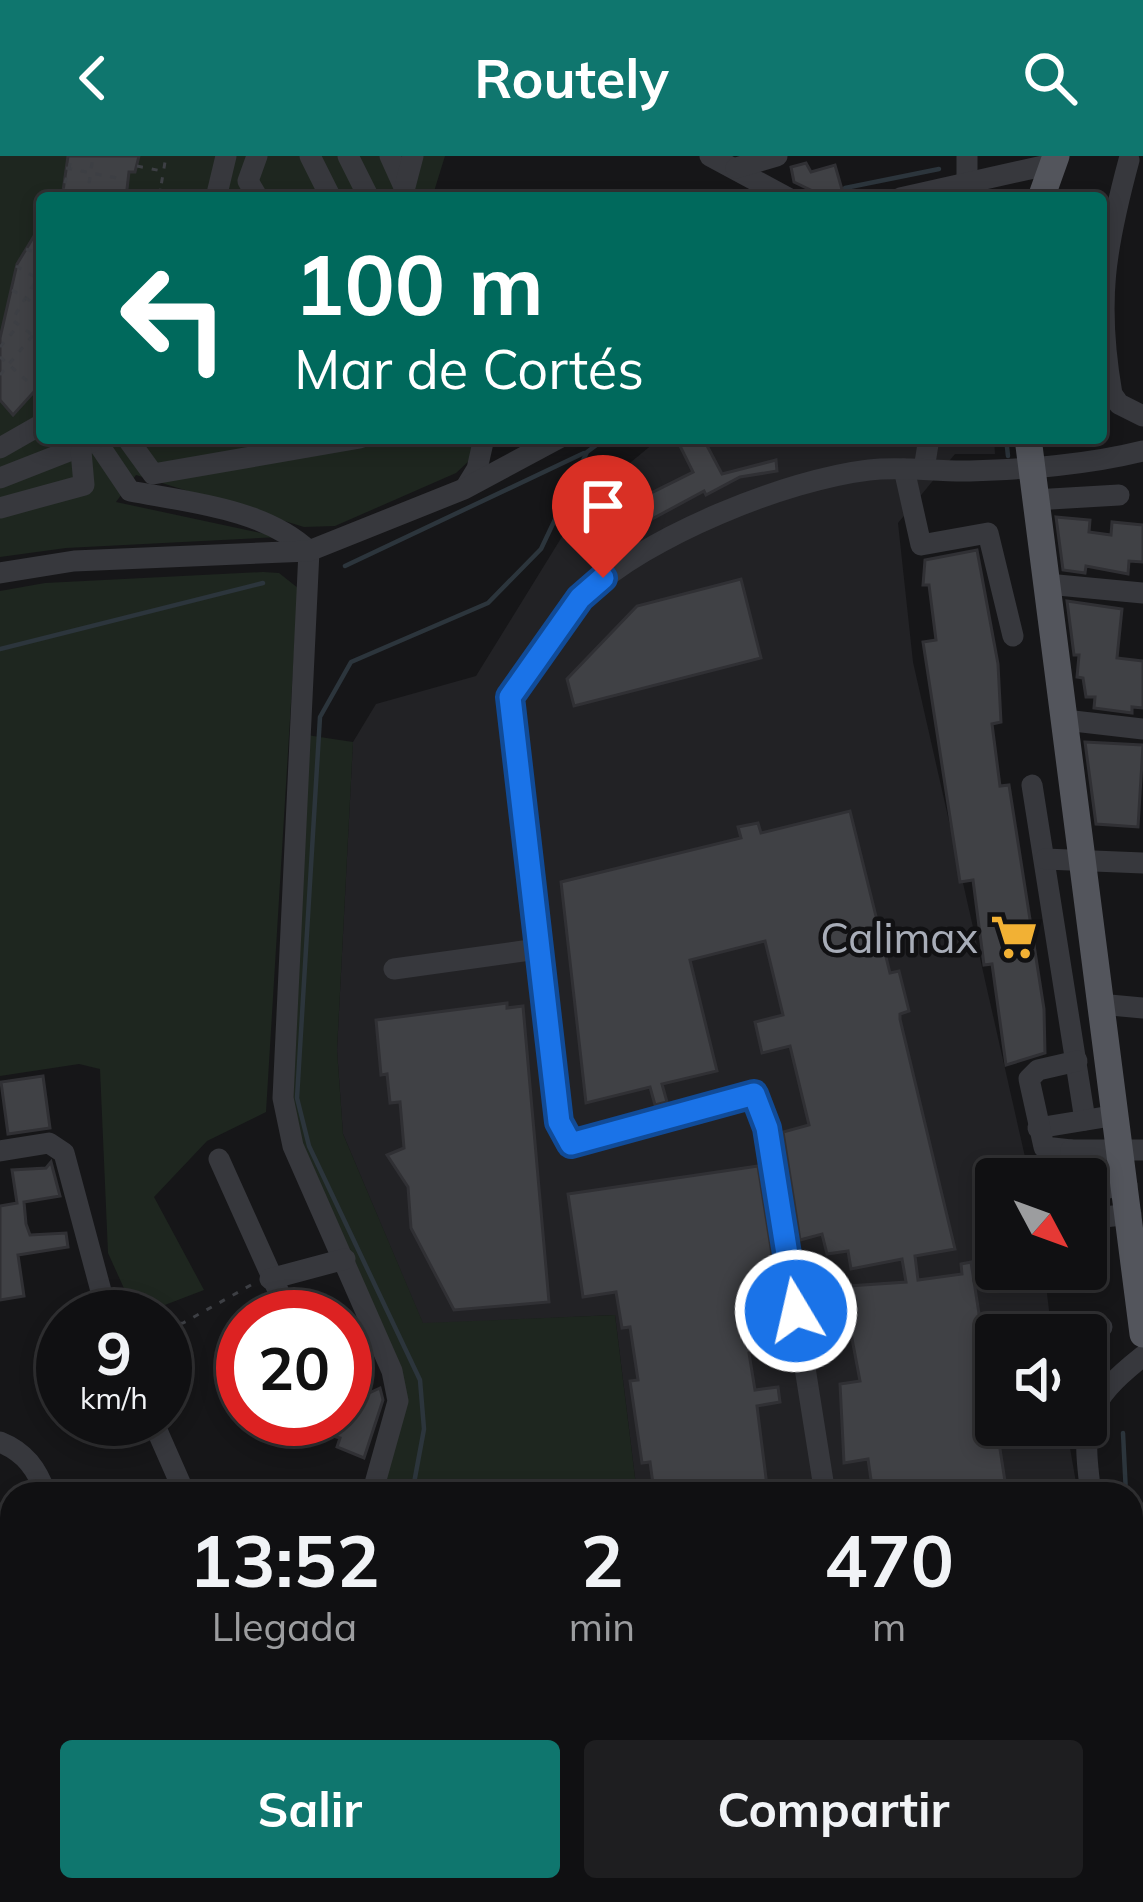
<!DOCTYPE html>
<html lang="es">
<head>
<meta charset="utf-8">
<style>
  :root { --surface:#101012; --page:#1e1e20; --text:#f1f3f6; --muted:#9c9d9f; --line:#303032; --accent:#0f766e }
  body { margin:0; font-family:Mulish,sans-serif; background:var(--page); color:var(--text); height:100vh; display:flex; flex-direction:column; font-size:45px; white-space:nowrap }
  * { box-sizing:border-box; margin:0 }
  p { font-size:39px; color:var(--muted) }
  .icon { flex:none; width:66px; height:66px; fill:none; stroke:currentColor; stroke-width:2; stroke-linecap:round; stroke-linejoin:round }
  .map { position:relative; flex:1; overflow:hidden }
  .details { position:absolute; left:0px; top:1326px; width:1143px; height:420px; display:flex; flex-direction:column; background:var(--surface); border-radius:36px 36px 0 0; box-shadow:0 6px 18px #0003,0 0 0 3px var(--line) }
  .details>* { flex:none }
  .hud { position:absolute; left:36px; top:36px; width:1071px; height:252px; border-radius:12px; box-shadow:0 6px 18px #0003,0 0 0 3px var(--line); background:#00695c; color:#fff; overflow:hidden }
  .needle { width:78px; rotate:131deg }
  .fabs { position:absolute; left:975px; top:1002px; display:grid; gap:24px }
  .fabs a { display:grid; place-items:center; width:132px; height:132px; border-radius:12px; background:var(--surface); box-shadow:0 6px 18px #0003,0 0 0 3px var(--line); font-size:60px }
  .speed { position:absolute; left:36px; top:1134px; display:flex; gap:24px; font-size:60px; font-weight:700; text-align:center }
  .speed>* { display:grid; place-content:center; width:156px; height:156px; border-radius:50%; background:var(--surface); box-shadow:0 6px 18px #0003,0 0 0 3px var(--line); line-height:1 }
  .speed small { font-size:30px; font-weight:400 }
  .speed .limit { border:18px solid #d22; background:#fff; color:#111 }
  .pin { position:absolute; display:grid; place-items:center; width:102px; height:102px; color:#fff; margin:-123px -51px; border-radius:50% 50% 50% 0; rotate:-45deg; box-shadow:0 0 12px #0007 }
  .pin .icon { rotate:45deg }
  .me { position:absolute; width:132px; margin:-66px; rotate:351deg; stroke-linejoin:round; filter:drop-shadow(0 0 9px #0008) }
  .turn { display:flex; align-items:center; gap:42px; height:252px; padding:0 60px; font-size:54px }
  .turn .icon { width:156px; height:156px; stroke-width:2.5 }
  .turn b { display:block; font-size:84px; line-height:102px }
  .eta { display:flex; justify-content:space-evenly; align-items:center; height:204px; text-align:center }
  .eta b { font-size:72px; font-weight:700; line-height:84px }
  .cta { display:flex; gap:24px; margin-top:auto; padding:24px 60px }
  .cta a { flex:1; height:138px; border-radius:12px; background:var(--accent); color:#fff; font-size:48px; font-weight:700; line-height:138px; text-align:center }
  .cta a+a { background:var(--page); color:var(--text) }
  header { display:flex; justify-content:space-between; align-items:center; height:156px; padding:0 60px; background:var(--accent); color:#fff; font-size:54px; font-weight:700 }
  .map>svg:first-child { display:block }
  .built { fill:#222225 }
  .green { fill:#1e261f }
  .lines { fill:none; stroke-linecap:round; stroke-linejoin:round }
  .stream { stroke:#2c353c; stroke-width:4.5 }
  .building { fill:#404145; stroke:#303034; stroke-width:3 }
  .path { stroke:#3d3f44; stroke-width:3; stroke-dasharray:6 9; stroke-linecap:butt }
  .minor { stroke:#37383d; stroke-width:21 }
  .major { stroke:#53555c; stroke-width:27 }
  .route-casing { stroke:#114b97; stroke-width:30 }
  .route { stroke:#1a73e8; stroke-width:21 }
  .labels { text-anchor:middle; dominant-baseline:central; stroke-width:9; stroke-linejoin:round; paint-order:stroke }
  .poi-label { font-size:42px; fill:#a8adb8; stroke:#111113; text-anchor:end }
</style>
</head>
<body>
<header><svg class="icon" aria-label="back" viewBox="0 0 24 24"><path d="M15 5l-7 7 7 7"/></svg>Routely<svg class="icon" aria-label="search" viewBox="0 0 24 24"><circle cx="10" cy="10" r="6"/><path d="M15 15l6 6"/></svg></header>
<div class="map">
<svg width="1143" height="1746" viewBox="0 0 1143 1746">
  <rect width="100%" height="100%" fill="#161618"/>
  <!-- built -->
  <g class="built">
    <polygon points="660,282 994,282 995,298 955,298 898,367 913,506 1030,1023 996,1023 996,1113 1044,1113 1052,1179 996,1179 996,1269 1066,1269 1078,1338 637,1338 615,1159 423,1168 343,978 337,894 353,586 376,548 476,520 584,345"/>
    <polygon points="220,1734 502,1734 526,1746 212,1746"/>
  </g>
  <!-- green -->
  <g class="green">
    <polygon points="0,0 445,0 432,42 42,42 42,282 476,282 470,304 456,317 335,370 304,371 136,319 116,346 280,381 66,392 0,401"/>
    <polygon points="263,416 279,417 298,432 266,956 207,985 154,1041 204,1134 157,1152 132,1150 108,1097 100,913 79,908 0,920 0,435 45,427"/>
    <polygon points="300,578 353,586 337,894 343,978 423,1167 615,1159 637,1338 372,1338 398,1245 283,942"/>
    <polygon points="555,1734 947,1734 961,1746 569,1746"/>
  </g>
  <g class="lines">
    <!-- stream -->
    <g class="stream">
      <polyline points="845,32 939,13"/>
      <polyline points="1006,282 1008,300"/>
      <polyline points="345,410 584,297"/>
      <polyline points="0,493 263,427"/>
      <polyline points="1123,1277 1126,1338"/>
      <polyline points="412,1338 424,1273 420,1224 309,990 297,942 320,561 351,506 488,447 541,393 587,296 606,282"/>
      <polyline points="1131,1406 1143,1488"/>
      <polyline points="148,1746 156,1734"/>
    </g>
  </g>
  <!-- building -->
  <g class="building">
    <polygon points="68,0 139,0 135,16 129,16 126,42 62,42"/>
    <polygon points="806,7 811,16 835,9 843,37 821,39 794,26 791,11"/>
    <polygon points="42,67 42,227 13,259 0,244 0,182 17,108"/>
    <polygon points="691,282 703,282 722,318 776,304 777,315 740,321 706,339 704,335 615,383 603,361 693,316 679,288"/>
    <polygon points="1056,361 1090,364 1089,376 1111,379 1112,366 1143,369 1143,406 1129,405 1128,418 1086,410 1085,417 1063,414"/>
    <polygon points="977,394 998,508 1001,566 992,568 1000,630 1009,629 1044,853 1045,897 1006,909 992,808 984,809 973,724 960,726 923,486 936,484 929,429 923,429 925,404"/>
    <polygon points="741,423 761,502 574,550 567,523 637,450"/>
    <polygon points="1067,445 1122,453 1117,502 1143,505 1143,552 1132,551 1132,557 1094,552 1095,541 1086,541 1083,522 1077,521 1079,499 1074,499"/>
    <polygon points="1085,586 1143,589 1138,671 1096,668"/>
    <polygon points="850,655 890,817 899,815 909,855 900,858 900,863 955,1093 915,1100 918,1124 962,1118 961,1108 971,1106 1007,1338 873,1338 868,1303 844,1307 840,1228 860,1225 843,1135 848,1130 906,1126 902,1103 851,1113 848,1095 827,1098 822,1078 800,1084 783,976 809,969 790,890 762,897 755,866 783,859 765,785 690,804 717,915 662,928 667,946 655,949 650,931 586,947 561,726 741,682 738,671 758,667 761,677"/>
    <polygon points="507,847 507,852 523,850 549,1146 454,1154 411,1072 408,1031 387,999 404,992 400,946 390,947 387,918 381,919 376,864"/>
    <polygon points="43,920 50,972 8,978 1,926"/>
    <polygon points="51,1006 60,1040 24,1046 26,1068 30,1079 66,1077 68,1091 18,1099 24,1140 0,1144 0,1050 17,1047 12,1014 46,1012"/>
    <polygon points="758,1010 777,1130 744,1135 751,1184 771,1181 773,1194 749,1197 755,1234 778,1231 780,1246 757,1250 768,1338 632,1338 631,1331 653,1328 650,1306 642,1307 630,1225 638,1224 630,1171 622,1172 616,1136 583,1141 568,1038"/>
    <polygon points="380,1232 383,1244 364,1302 337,1291 340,1282 333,1280 338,1263 345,1263 345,1255 355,1257 352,1245"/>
    <polygon points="1073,1734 1131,1734 1143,1740 1143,1746 1066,1746"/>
  </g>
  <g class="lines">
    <!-- path -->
    <g class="path">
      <polyline points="137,10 162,15"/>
      <polyline points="66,12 122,23"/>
      <polyline points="63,34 116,41"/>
      <polyline points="159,34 199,40"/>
      <polyline points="61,42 72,0"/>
      <polyline points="87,42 93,0"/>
      <polyline points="159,42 166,0"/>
      <polyline points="36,78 42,79"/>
      <polyline points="26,93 42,99"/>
      <polyline points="16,110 42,125"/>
      <polyline points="42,115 12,164 42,186"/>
      <polyline points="12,134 42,152"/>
      <polyline points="0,191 18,170"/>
      <polyline points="0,201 33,230"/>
      <polyline points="0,219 42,168"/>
      <polyline points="165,1169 183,1167 251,1129"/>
    </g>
    <!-- minor -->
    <g class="minor">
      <polyline points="257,0 248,25 258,42"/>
      <polyline points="310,0 331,42"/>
      <polyline points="348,0 369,42"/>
      <polyline points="390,0 404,31"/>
      <polyline points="710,0 788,42"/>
      <path d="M1129,4c-24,89 -33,142 -17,234l7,10 24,12"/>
      <polyline points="736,12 777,0"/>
      <polyline points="967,25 967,0"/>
      <polyline points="216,42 226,0"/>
      <polyline points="402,42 413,0"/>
      <polyline points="900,42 1052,8"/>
      <polyline points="127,282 153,318 360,282"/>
      <path d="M95,283l35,52c58,11 135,18 179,60l-26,547 10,48 99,225 6,30 -26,93"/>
      <polyline points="0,292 42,268"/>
      <polyline points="904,313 921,389 988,377 1013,480"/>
      <polyline points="924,313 929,282"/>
      <polyline points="0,322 92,286"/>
      <polyline points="466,331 477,313 484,282"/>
      <polyline points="1034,344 1119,339"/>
      <polyline points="0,352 84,329 81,295"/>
      <polyline points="0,417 74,405 309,395 464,333 559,282"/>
      <polyline points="1047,428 1143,437"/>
      <polyline points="1065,564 1143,573"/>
      <polyline points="1032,629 1085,964"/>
      <polyline points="1045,703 1143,707"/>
      <polyline points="394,813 537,793"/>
      <polyline points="1099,848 1143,852"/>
      <polyline points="1038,972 1117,959"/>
      <polyline points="1071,994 1044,991 1029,923 1038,914 1077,905"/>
      <polyline points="0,995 49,987 64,997 108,1161"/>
      <polyline points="219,1003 290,1161"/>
      <polyline points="1073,1023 1071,994 1143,994"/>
      <polyline points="1097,1034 1127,1029"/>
      <polyline points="1086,1063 1131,1058"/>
      <polyline points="270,1123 345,1103"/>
      <polyline points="1083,1179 1102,1171"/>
      <polyline points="1086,1206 1102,1232"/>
      <polyline points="152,1263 185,1338"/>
      <path d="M0,1286c25,10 37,27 46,52"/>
      <path d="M825,1338l-58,-366 -13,-34 -183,49 -12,-21 -49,-425c21,-34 47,-76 76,-103 61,-58 199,-114 283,-124 34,-4 67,2 101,1 58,-2 117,-6 173,-20"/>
      <path d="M1091,1338c-10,-73 -6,-92 52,-138"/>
      <polyline points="0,1417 12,1411"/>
      <polyline points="0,1516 12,1523"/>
      <polyline points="1143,1706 1138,1719 1143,1725"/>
      <polyline points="279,1741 283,1734"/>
    </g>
    <!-- major -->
    <g class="major">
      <polyline points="1041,42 1056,0"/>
      <polyline points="1028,282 1143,1178"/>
    </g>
  </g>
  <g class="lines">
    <defs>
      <polyline id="route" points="603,422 580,442 510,541 559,966 571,988 754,938 767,972 796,1155"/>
    </defs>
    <!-- route casing -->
    <use href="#route" class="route-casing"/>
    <!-- route -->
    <use href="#route" class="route"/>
  </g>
  <!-- icons -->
  <defs>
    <symbol id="supermarket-bare" viewBox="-9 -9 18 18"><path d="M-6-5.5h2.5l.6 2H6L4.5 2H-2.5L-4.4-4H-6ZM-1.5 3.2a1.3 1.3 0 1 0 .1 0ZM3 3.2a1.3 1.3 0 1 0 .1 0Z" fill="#f2b134" stroke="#111113" stroke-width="2.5" paint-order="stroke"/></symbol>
  </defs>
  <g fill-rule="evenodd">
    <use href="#supermarket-bare" x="981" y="748" width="66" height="66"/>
  </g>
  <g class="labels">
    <!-- poi labels -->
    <g class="poi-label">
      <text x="978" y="781">Calimax</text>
    </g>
  </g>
</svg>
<div class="fabs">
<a><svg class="needle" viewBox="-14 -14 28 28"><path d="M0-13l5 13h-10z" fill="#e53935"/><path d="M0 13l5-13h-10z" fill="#9c9d9f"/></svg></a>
<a><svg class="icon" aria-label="sound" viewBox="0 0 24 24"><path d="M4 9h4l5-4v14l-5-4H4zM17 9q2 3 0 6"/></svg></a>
</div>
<div class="speed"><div>9<small>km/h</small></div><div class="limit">20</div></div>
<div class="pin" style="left:603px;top:422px;background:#d93025"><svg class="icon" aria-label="arrive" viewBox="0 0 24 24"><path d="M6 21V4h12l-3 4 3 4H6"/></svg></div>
<svg class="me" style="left:796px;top:1155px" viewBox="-20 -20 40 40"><circle r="17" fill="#1a73e8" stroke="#fff" stroke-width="3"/><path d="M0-11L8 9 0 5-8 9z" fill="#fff"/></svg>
<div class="hud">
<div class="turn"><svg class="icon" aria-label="left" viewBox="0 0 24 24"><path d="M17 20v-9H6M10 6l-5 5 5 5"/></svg><div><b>100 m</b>Mar de Cortés</div></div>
</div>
<section class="details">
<div class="eta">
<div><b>13:52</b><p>Llegada</p></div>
<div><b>2</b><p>min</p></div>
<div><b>470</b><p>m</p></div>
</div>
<div class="cta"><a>Salir</a><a>Compartir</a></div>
</section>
</div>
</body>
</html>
